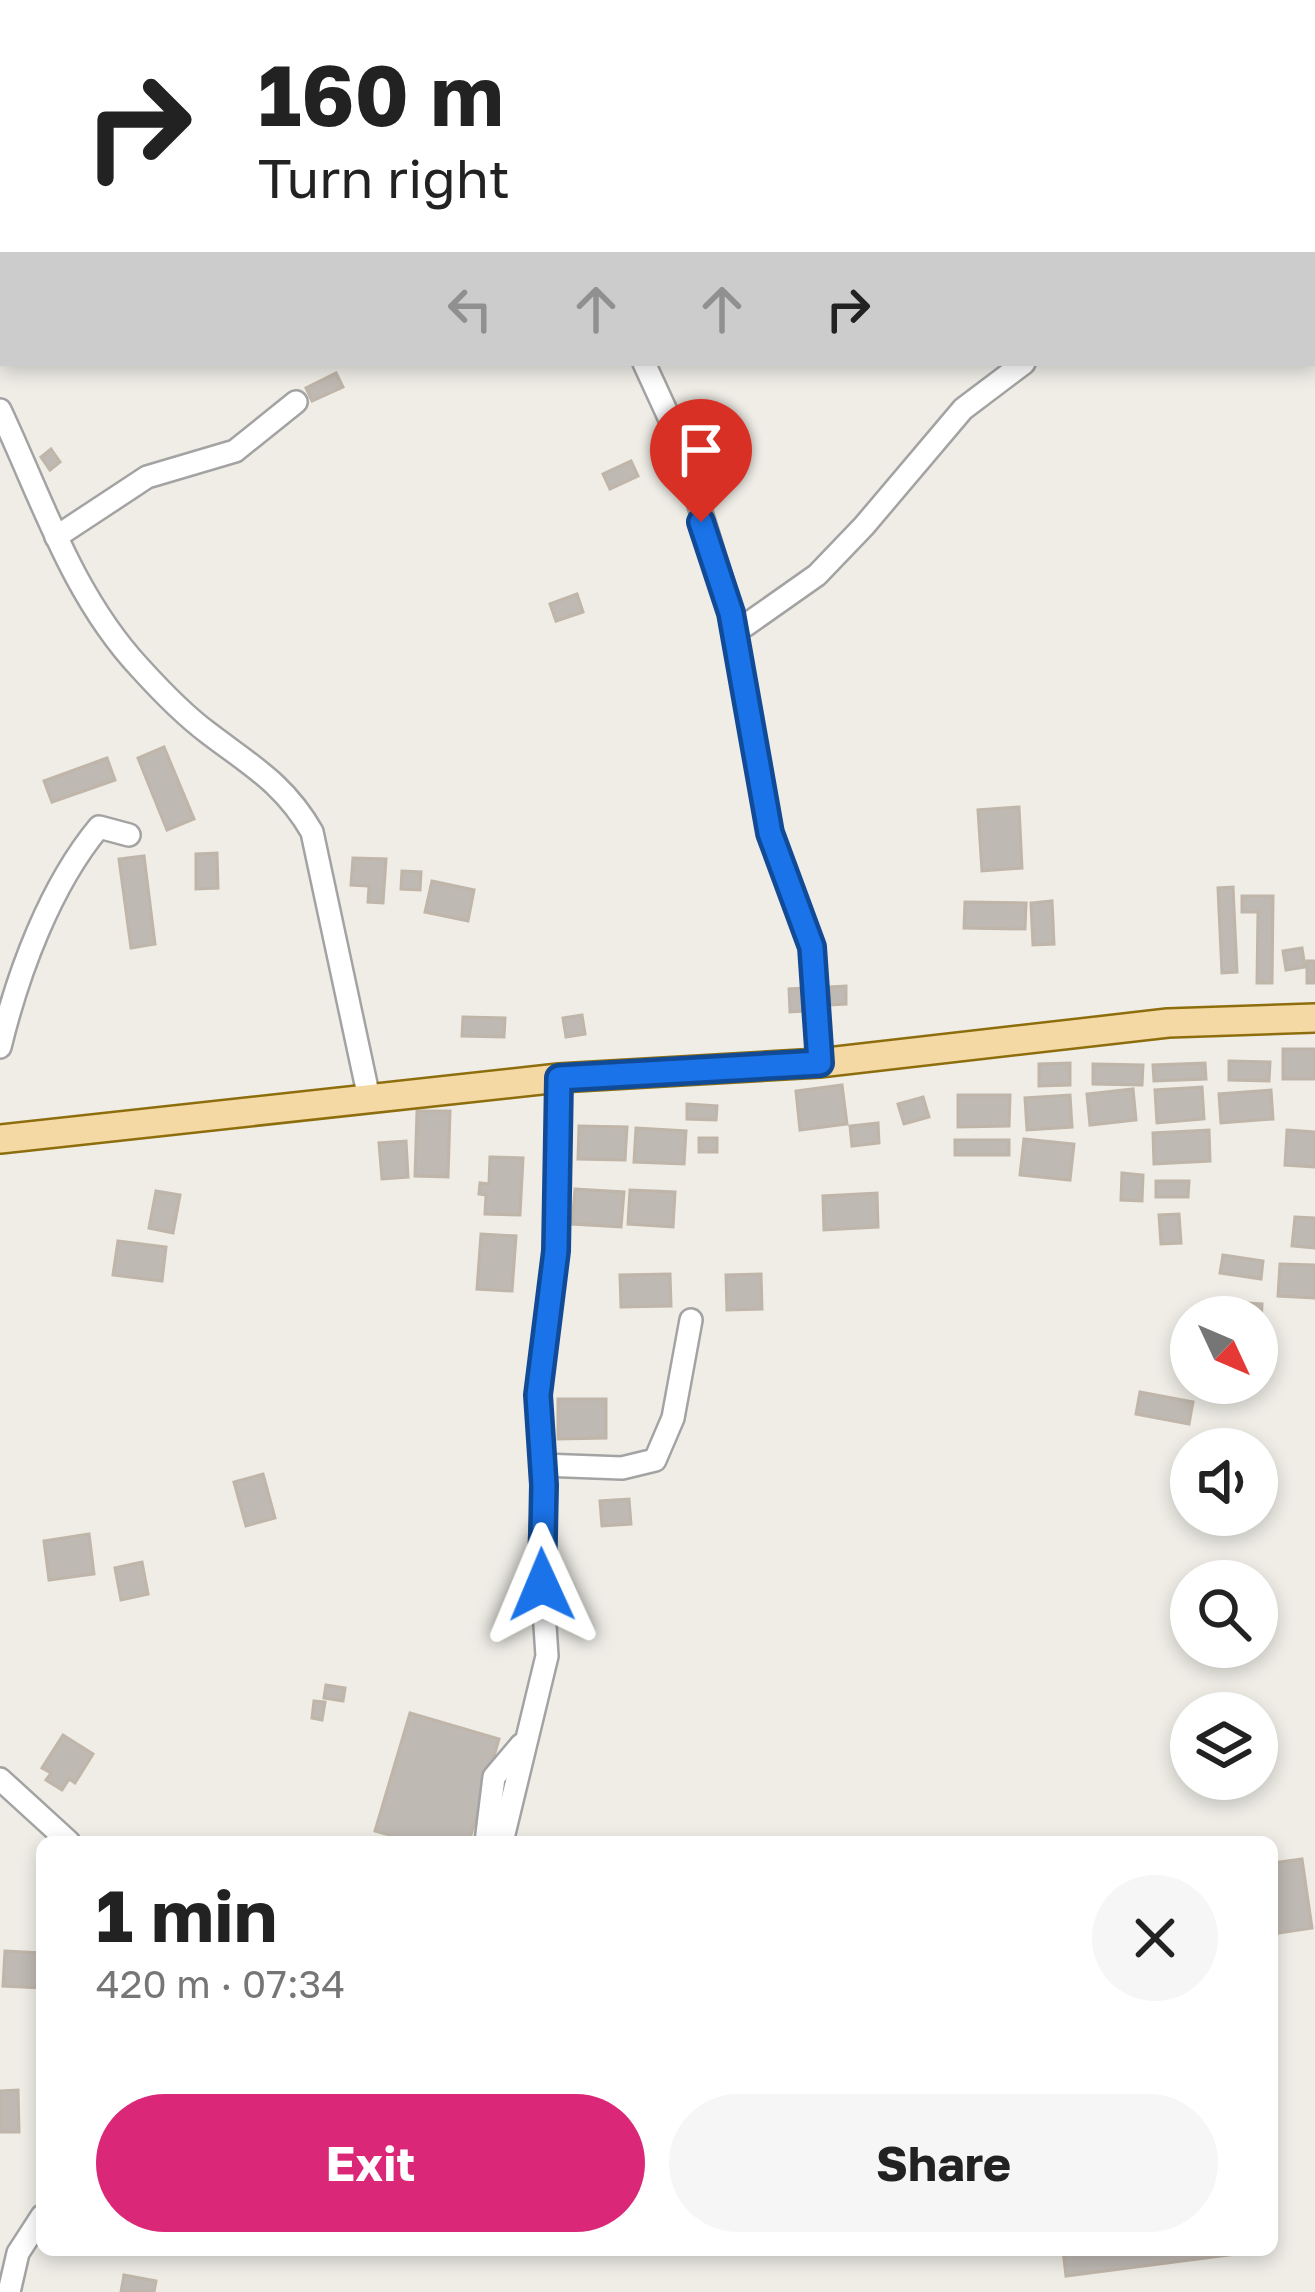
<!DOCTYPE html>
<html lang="en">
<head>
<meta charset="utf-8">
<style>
  :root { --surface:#fff; --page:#f6f6f6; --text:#222; --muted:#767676; --accent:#db2777 }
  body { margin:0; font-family:"Golos Text",sans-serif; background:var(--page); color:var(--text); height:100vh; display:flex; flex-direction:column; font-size:45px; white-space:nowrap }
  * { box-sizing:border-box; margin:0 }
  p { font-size:39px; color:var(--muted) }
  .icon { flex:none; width:66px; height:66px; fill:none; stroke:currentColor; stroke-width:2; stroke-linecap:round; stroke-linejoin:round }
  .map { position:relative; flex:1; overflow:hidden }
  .sheet { position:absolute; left:36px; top:1836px; width:1242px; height:420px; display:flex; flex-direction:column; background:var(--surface); border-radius:18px; box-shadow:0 6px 18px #0003 }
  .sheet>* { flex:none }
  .hud { position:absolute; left:0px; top:0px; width:1317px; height:366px; box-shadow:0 6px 18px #0003; background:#fff; color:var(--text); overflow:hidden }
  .needle { width:78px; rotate:134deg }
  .tools { position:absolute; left:1170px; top:1296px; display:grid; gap:24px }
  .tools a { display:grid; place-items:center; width:108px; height:108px; border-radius:50%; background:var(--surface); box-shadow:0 6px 18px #0003; font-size:60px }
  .pin { position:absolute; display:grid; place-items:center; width:102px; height:102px; color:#fff; margin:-123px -51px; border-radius:50% 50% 50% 0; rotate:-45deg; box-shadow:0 0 12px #0007 }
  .pin .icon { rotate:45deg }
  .me { position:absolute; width:132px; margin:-66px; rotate:359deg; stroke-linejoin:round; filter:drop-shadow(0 0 9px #0008) }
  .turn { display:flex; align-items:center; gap:42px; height:252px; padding:0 60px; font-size:54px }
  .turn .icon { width:156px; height:156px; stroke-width:2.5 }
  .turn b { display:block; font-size:84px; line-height:102px }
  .lanes { display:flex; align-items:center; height:114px; padding:0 60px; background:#0003; justify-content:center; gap:60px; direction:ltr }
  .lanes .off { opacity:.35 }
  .round { display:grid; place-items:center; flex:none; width:126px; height:126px; border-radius:63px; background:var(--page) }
  .head { display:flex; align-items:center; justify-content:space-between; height:204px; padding:0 60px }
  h1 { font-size:72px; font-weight:700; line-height:90px }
  .primary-button { display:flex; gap:24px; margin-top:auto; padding:24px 60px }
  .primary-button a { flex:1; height:138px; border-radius:72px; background:var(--accent); color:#fff; font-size:48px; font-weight:700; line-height:138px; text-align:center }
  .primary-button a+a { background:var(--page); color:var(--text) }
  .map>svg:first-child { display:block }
  .building { fill:#bfb9b3; stroke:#bfb5a9; stroke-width:3 }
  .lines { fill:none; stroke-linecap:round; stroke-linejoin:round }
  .minor-casing { stroke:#a3a3a3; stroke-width:26 }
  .major-casing { stroke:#8e6e0c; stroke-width:32 }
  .minor { stroke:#fff; stroke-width:21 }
  .major { stroke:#f5d9a5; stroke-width:27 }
  .route-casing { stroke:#114b97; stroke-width:30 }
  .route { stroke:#1a73e8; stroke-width:21 }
</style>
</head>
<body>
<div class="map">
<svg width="1315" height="2292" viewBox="0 0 1315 2292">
  <rect width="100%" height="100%" fill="#efede6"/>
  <!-- building -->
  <g class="building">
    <polygon points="336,373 343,387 312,401 306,388"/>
    <polygon points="51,449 60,462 50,470 41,457"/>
    <polygon points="631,461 638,476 610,489 603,474"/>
    <polygon points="577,594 583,612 556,621 550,604"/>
    <polygon points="164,747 194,819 167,830 138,758"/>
    <polygon points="107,758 115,780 52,802 44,781"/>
    <polygon points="1019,807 1022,868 982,871 978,810"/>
    <polygon points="217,853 218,888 196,889 196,854"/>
    <polygon points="144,856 155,944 131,948 119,859"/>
    <polygon points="353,858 386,859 383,903 368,902 369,886 351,885"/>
    <polygon points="402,871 421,872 420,890 401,889"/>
    <polygon points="432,881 474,890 468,921 425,912"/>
    <polygon points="1233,887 1237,972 1222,973 1218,888"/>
    <polygon points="1242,896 1273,896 1272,983 1257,983 1258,912 1242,912"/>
    <polygon points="1052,901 1054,944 1033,945 1031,903"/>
    <polygon points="965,902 1026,903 1025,929 964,928"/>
    <polygon points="1302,948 1305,967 1286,970 1283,951"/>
    <rect x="1307" y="961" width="8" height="22"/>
    <polygon points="846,986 846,1004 830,1005 830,987"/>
    <polygon points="804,988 805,1011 790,1012 789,989"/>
    <polygon points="582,1015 585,1034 566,1037 563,1018"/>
    <polygon points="463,1017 505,1018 504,1037 462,1036"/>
    <rect x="1283" y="1049" width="32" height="30"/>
    <polygon points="1229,1061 1270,1062 1269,1081 1229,1080"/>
    <polygon points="1070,1063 1070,1085 1039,1086 1039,1064"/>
    <polygon points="1205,1063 1206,1079 1154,1081 1153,1065"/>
    <polygon points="1093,1064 1143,1065 1142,1085 1093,1084"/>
    <polygon points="842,1085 847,1124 800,1130 796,1091"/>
    <polygon points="1202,1087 1204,1119 1157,1123 1155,1090"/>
    <polygon points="1133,1089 1136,1120 1090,1125 1087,1094"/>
    <polygon points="1271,1090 1273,1119 1221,1123 1219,1094"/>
    <polygon points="958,1095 1010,1095 1009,1126 958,1127"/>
    <polygon points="1070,1095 1072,1127 1027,1130 1025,1098"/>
    <polygon points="923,1097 929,1117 904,1124 898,1104"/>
    <polygon points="687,1104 717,1106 716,1120 687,1119"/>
    <polygon points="417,1111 450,1111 448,1177 415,1176"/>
    <polygon points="878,1123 879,1143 852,1146 850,1126"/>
    <polygon points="579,1126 627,1127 625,1160 578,1159"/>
    <polygon points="636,1128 686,1131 684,1164 634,1162"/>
    <polygon points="1209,1130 1210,1161 1154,1164 1153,1133"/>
    <polygon points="1287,1130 1315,1132 1315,1167 1285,1165"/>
    <rect x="699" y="1138" width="18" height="14"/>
    <polygon points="1024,1139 1074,1144 1070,1180 1020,1175"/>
    <rect x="955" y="1140" width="54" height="15"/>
    <polygon points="406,1141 408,1177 382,1179 379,1143"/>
    <polygon points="490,1157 523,1158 520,1215 485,1214 486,1195 479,1194 480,1183 489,1184"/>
    <polygon points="1122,1173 1143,1175 1142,1201 1121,1200"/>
    <polygon points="1156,1181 1189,1181 1188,1197 1156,1197"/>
    <polygon points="575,1189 624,1192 621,1227 572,1224"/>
    <polygon points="630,1190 675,1192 673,1227 628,1224"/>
    <polygon points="156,1191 180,1195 173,1233 149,1228"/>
    <polygon points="877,1193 878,1227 824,1230 823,1196"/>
    <polygon points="1179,1214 1181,1243 1161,1244 1159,1215"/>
    <polygon points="1295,1217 1315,1218 1315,1248 1292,1246"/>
    <polygon points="481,1234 516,1236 512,1291 477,1289"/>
    <polygon points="118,1241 166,1247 162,1281 113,1275"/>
    <polygon points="1223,1255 1263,1261 1261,1279 1220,1273"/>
    <polygon points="1280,1264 1315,1265 1315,1298 1278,1296"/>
    <polygon points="670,1274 671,1306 621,1307 620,1275"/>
    <polygon points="761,1274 762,1309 727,1310 726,1275"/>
    <polygon points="1210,1301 1262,1304 1260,1341 1257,1317 1209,1317"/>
    <polygon points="1140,1392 1193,1402 1189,1424 1136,1414"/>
    <polygon points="558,1399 606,1399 606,1438 558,1439"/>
    <polygon points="263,1474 275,1518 246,1526 234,1482"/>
    <polygon points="629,1499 631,1524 602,1526 600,1501"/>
    <polygon points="89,1534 94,1574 49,1580 44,1541"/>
    <polygon points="142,1562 148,1594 121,1600 115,1568"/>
    <polygon points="326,1685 345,1688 343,1701 324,1698"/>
    <polygon points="314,1701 325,1702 322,1720 312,1718"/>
    <polygon points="410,1713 499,1739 469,1842 414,1842 375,1831"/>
    <polygon points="63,1735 93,1754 75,1783 69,1779 62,1790 46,1780 51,1773 42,1768"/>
    <polygon points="1302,1859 1312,1928 1272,1934 1272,1863"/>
    <polygon points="5,1951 42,1953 42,1988 3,1986"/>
    <polygon points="18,2090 19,2132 0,2132 0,2091"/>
    <polygon points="1063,2250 1260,2250 1260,2251 1066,2276"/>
    <polygon points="124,2275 156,2281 154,2292 121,2292"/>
  </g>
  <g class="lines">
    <defs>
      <g id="minor">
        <polyline points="473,0 476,3"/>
        <polyline points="1135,0 1136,3"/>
        <polyline points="275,3 278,0"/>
        <polyline points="1314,66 1315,61"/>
        <polyline points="0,254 3,252"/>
        <polyline points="644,363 678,437 732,613 733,630"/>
        <path d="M0,410c42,89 72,185 140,258 20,22 43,46 67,64 43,33 77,51 105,100l57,266"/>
        <polyline points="56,537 147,477 235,451 296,402"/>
        <path d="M0,1047c18,-74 50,-161 99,-220l30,8"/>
        <polyline points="819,1063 812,948 770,833 733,630 746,625 817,575 864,526 963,409 1024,363"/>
        <polyline points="542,1465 622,1468 655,1460 673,1418 691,1320"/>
        <polyline points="0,1779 69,1842"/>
        <polyline points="486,1842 494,1777 521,1745"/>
        <polyline points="502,1842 547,1656 540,1550 544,1485 538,1395 556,1251 559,1078"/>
        <polyline points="9,2292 18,2253 42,2216"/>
      </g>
      <polyline id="major" points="0,1139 559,1078 819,1063 1168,1023 1315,1018"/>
    </defs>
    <!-- minor casing -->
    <use href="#minor" class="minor-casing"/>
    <!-- major casing -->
    <use href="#major" class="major-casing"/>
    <!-- minor -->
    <use href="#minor" class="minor"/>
    <!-- major -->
    <use href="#major" class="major"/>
  </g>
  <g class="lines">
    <defs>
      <polyline id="route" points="542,1585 544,1485 538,1395 556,1251 559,1078 820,1063 812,947 770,833 731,613 701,522"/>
    </defs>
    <!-- route casing -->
    <use href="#route" class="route-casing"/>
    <!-- route -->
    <use href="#route" class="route"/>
  </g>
</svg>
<div class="tools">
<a><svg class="needle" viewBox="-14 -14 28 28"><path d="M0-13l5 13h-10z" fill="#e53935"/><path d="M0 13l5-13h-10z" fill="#767676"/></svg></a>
<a><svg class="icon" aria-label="sound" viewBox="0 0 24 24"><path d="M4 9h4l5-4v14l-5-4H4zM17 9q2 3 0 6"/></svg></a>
<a><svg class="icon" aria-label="search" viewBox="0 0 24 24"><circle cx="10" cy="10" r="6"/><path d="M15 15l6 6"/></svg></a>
<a><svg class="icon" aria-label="layers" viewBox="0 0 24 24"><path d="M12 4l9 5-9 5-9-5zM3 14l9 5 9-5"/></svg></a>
</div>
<div class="pin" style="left:701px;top:522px;background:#d93025"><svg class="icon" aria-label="arrive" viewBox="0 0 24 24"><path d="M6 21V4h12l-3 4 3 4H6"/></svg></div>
<svg class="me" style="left:542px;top:1585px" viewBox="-20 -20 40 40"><path d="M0-17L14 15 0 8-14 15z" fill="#1a73e8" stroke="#fff" stroke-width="4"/></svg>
<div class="hud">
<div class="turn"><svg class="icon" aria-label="right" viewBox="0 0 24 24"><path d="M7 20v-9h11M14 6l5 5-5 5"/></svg><div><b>160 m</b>Turn right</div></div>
<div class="lanes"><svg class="icon off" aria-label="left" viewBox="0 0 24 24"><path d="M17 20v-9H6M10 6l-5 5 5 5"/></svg><svg class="icon off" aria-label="ahead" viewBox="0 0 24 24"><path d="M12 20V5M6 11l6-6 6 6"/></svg><svg class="icon off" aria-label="ahead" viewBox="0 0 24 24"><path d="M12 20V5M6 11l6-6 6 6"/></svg><svg class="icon" aria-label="right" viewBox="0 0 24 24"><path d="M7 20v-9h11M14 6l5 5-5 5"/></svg></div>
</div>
<section class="sheet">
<div class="head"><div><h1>1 min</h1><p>420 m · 07:34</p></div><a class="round"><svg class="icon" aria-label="close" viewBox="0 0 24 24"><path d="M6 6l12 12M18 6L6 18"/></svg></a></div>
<div class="primary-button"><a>Exit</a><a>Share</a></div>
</section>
</div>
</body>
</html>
